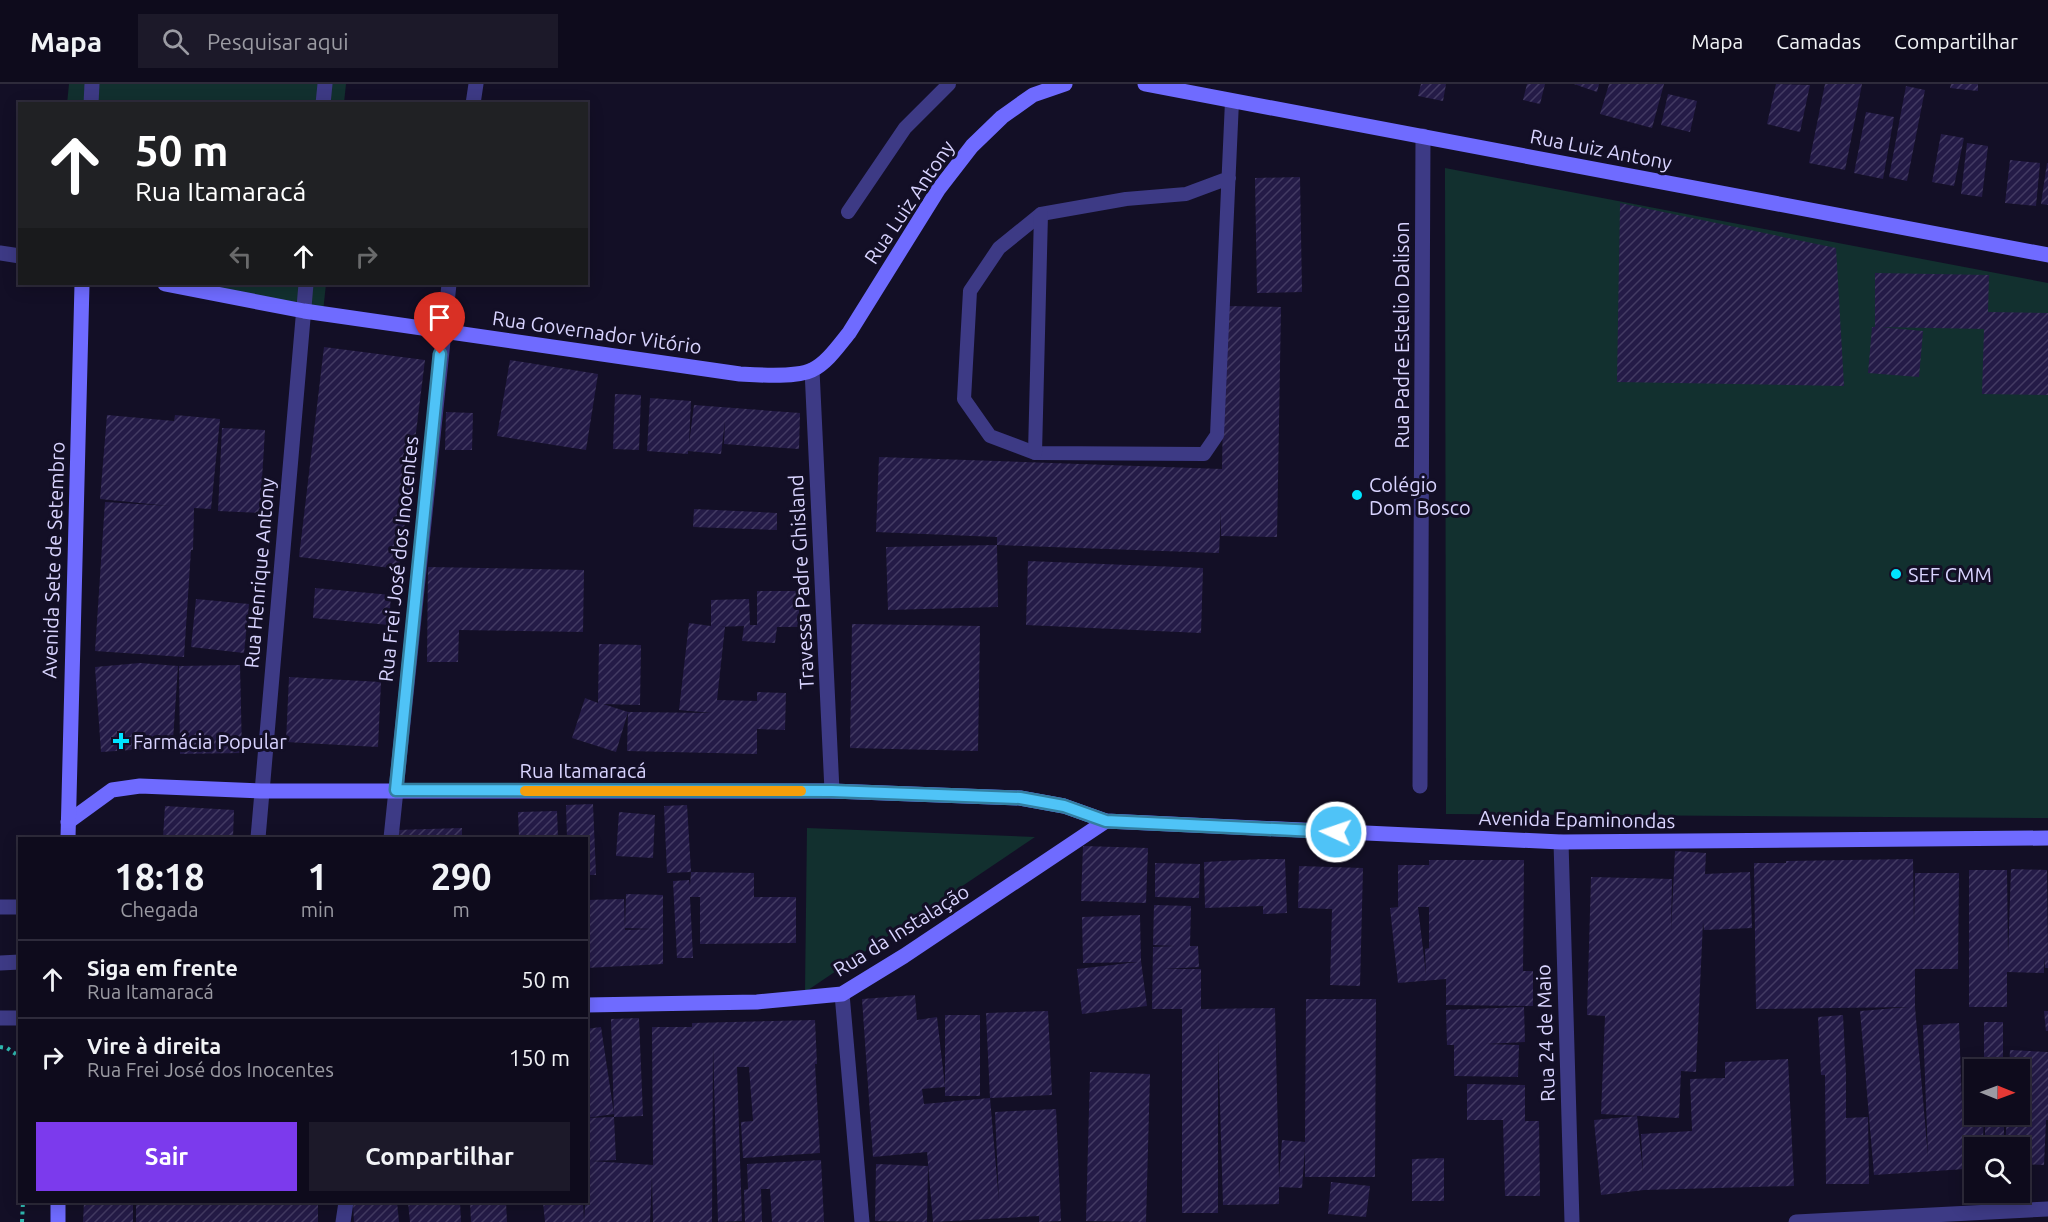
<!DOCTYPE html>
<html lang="pt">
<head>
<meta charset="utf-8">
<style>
  :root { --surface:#0e0b1c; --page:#1c1929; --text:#f1f3f6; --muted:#9b9ba3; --line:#2e2b3b; --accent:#7c3aed }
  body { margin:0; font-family:Ubuntu,sans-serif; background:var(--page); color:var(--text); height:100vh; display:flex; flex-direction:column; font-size:22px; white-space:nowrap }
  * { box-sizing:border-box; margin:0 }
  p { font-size:20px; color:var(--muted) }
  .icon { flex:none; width:33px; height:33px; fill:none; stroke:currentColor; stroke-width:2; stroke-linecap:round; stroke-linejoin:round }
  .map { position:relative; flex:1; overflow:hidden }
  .sheet { position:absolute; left:18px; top:753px; width:570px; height:366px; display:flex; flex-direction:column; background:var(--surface); border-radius:0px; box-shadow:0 3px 15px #0003,0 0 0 2px var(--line) }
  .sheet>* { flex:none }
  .guide { position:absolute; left:18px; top:18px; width:570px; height:183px; border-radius:0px; box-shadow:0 3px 15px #0003,0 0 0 2px var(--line); background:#202124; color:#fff; overflow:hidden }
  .needle { width:39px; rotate:91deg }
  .fabs { position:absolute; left:1964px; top:975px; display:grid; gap:12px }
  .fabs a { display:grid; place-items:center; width:66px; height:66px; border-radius:0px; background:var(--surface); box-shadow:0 3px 15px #0003,0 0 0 2px var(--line); font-size:30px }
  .pin { position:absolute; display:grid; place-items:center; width:51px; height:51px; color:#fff; margin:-62px -26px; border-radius:50% 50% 50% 0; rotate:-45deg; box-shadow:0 0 6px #0007 }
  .pin .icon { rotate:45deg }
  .me { position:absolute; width:66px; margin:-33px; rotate:273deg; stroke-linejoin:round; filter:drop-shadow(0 0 4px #0008) }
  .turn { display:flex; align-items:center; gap:21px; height:126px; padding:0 18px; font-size:27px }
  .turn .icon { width:78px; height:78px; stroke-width:2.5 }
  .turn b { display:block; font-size:42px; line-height:51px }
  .lanes { display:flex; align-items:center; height:57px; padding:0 18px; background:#0003; justify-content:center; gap:30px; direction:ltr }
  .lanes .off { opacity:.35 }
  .eta { display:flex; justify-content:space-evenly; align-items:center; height:102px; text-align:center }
  .eta b { font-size:36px; font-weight:700; line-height:42px }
  .cta { display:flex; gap:12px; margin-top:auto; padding:12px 18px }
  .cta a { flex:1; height:69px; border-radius:0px; background:var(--accent); color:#fff; font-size:24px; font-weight:700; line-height:69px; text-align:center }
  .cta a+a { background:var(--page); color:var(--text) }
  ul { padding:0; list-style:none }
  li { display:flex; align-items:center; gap:18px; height:78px; padding:0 18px; border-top:2px solid var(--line) }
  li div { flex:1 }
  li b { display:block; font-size:22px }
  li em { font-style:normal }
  header { display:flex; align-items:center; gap:36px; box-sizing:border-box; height:84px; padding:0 30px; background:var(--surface); border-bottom:2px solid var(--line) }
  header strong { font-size:28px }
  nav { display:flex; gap:33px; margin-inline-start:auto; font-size:21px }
  .search { width:420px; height:54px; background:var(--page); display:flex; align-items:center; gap:15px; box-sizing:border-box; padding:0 21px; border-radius:0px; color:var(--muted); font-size:22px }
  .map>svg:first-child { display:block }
  .green { fill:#12302f }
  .building { fill:url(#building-hatch); fill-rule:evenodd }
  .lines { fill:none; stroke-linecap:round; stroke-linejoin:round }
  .path { stroke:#2fb8b0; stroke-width:4; stroke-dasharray:3 4.5; stroke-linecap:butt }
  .lane { stroke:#3d3a85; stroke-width:14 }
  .street { stroke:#3d3a85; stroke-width:15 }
  .secondary { stroke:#6f6bff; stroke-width:15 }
  .route-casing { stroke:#337fa1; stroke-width:15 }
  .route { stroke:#4fc3f7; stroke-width:10 }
  .slow { stroke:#f59e0b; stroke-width:10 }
  .poi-dot { fill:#00e5ff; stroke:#130f26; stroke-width:2 }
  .labels { text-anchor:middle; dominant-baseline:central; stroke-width:6; stroke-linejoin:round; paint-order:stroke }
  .street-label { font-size:20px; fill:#d9d4ff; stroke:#130f26 }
  .poi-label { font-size:20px; fill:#d9d4ff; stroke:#130f26; text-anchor:start }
</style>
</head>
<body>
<header>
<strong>Mapa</strong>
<div class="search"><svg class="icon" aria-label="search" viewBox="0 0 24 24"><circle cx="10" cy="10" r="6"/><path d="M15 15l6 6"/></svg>Pesquisar aqui</div>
<nav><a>Mapa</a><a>Camadas</a><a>Compartilhar</a></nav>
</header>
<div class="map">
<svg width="2048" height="1138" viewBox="0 0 2048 1138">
  <defs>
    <pattern id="building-hatch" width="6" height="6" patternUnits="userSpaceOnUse" patternTransform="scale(1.5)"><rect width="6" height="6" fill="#241b47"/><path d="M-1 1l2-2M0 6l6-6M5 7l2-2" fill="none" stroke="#433b63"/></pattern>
  </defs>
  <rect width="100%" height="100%" fill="#130f26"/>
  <!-- green -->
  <g class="green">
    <polygon points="69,0 346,0 344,19 67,20"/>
    <polygon points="1445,84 2048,199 2048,734 1446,730"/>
    <polygon points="145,200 326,200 323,228"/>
    <polygon points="807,744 1035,753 805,908"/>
  </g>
  <!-- building -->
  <g class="building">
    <polygon points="1421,0 1446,0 1443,17 1418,12"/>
    <polygon points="1527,0 1545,0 1540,20 1523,16"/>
    <polygon points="1574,0 1599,0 1597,8"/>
    <polygon points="1609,0 1664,0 1652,44 1600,30"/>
    <polygon points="1776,0 1810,1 1800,48 1767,40"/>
    <polygon points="1825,0 1862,0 1845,86 1809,79"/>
    <polygon points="1951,0 1978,0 1978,7 1950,4"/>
    <polygon points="1906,2 1925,6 1907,97 1889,93"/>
    <polygon points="1668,10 1697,17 1690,48 1661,41"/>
    <polygon points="1866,28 1894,33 1883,95 1854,89"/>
    <polygon points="1941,50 1964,54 1954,102 1932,98"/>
    <polygon points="1967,59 1988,62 1982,113 1961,110"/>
    <polygon points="2010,76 2040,79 2036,122 2005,119"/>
    <polygon points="2047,79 2048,79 2048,121 2041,120"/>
    <polygon points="1300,93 1302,208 1257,209 1255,94"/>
    <polygon points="1620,119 1836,164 1844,302 1617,298"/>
    <polygon points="1875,189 1989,191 1988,228 2048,229 2048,311 1982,310 1984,245 1880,243 1923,247 1919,293 1868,289 1872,243 1875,243"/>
    <polygon points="1225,222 1281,223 1277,453 1221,452 1221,426 1219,469 997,461 997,453 876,448 879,373 1222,385"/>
    <polygon points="324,263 425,276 399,485 299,473"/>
    <polygon points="510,276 598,290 586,366 497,352"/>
    <polygon points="615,310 641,311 639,366 613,365"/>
    <polygon points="650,314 691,317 689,360 694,321 800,329 799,365 724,360 725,337 721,370 688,367 688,370 647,367"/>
    <polygon points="446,328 473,329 472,366 445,366"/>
    <polygon points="107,331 174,337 175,331 220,335 211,425 194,424 193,466 191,466 184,573 95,567 105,418 170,422 100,415"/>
    <polygon points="222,344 265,346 260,429 218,427"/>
    <polygon points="694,425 777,429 777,446 693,443"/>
    <polygon points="997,461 998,523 888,526 886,463"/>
    <polygon points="1028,477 1203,484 1201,549 1026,541"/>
    <polygon points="428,483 584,486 583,548 459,546 458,578 427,578"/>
    <polygon points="315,504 391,511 389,541 313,534"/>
    <polygon points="757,507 799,507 799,543 777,543 775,559 742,557 744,542 717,543 725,543 717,616 757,617 757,608 786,609 785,646 757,645 757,670 627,667 628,628 616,668 572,654 585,614 598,619 599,560 641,561 640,621 603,620 628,628 712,629 679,626 689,539 711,542 711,516 749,515 750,541 757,541"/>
    <polygon points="196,515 249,520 244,569 191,563"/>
    <polygon points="852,540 980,542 978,667 850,664"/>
    <polygon points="140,579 178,582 173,656 146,654 147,665 101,668 95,583"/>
    <polygon points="240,581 242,669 180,670 179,582"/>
    <polygon points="289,593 381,598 378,663 286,658"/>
    <polygon points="593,720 596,791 586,791 586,754 567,754 566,721"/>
    <polygon points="687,721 691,788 667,789 664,722"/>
    <polygon points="165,722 234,726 233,754 163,754"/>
    <polygon points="557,727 558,754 519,754 518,728"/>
    <polygon points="619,728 655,731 653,774 616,772"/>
    <polygon points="462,744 462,754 397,754 397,746"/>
    <polygon points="1083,762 1148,764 1146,819 1081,817"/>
    <polygon points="1675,767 1706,769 1705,790 1750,788 1752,844 1704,846 1703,838 1696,988 1681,987 1679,1034 1601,1030 1605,932 1587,931 1591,793 1672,795 1671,848"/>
    <polygon points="1262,775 1285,775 1287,829 1263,830 1263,822 1205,824 1204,778"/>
    <polygon points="1913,775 1914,844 1915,789 1959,789 1958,885 1915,885 1915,923 1928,1073 1923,941 1959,939 1963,1049 1964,1020 1974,1020 1974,1030 1984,1030 1983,1055 1963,1054 1965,1085 1874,1091 1860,927 1909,923 1756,925 1754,779 1786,779 1786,777"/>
    <path d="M1429,776h95l-1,111h10v35l-87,-1v-26l-48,4 -8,-75 8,-1v-42h31zM1418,823h11v41l-4,1 1,26z"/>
    <polygon points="1155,779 1200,780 1199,814 1155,813"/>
    <polygon points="1299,782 1363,784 1360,902 1330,901 1332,825 1298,824"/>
    <polygon points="2011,785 2047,786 2048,884 2045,884 2044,872 2044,889 2007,888 2007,923 1969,923 1969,786 2007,786 2008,873"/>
    <polygon points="691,788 754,789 754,813 796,813 796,859 700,860 700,813 690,813 693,874 677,874 673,797 689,796 690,802"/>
    <polygon points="626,810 663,811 663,880 586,884 586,816 624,815 625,846 653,845 625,844"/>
    <polygon points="1154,821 1191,822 1190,862 1198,862 1199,883 1163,885 1201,885 1201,925 1275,924 1279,1096 1282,1056 1305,1058 1306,915 1376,915 1375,1093 1305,1093 1305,1064 1302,1104 1279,1103 1279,1120 1223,1121 1218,955 1218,1129 1182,1129 1182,925 1152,925 1153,863 1175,862 1153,861"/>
    <polygon points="1140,831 1141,877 1147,922 1082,930 1077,885 1138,878 1083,879 1082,833"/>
    <polygon points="915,911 917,936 937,933 945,1003 945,931 980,931 980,1012 945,1012 945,1003 922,1005 924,1020 990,1014 999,1118 995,1028 1056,1025 1061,1137 1039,1138 1039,1132 933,1138 927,1068 873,1073 862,915"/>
    <polygon points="1524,923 1525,958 1486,960 1519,961 1518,993 1454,992 1454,961 1447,961 1446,926"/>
    <polygon points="1048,927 1052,1011 990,1014 986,929"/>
    <polygon points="2044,927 2048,927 2048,947 2046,947"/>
    <polygon points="1843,931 1846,990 1846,1034 1868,1033 1869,1100 1826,1100 1825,991 1821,991 1818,933"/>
    <polygon points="639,934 643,1032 614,1033 611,935"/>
    <polygon points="815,936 817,980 815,980 820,1069 743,1074 741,1038 753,1037 749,983 737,983 742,1137 718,1138 713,961 712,1138 653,1138 652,1091 650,1138 545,1138 543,1118 583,1118 584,1137 588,1077 586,1034 614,1033 616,1076 591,1077 653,1081 652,943 692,943 692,939"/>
    <polygon points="1984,938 2003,938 2003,986 1974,986 1974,1012 1970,1012 1970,980 1984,980"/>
    <polygon points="601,943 614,1030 586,1034 586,945"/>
    <polygon points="2010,966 2048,968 2048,1036 2046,1036 2044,1081 2019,1080 2019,1064 2005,1064 2007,1030 2019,1030 2019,986 2009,986"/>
    <polygon points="1788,975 1794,1102 1644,1106 1601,1111 1594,1036 1637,1032 1643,1089 1641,1050 1692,1047 1690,995 1725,994 1725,978"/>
    <polygon points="1090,988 1150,990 1146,1138 1086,1137"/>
    <polygon points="1467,1000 1525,1001 1525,1037 1539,1037 1540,1112 1505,1112 1503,1036 1467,1036"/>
    <rect x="1985" y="1030" width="19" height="34"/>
    <polygon points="1444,1074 1444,1117 1412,1117 1412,1075"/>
    <polygon points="821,1076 824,1138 772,1138 770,1105 761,1105 762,1138 745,1138 744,1106 748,1105 747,1080"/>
    <polygon points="876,1080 928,1082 927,1138 875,1137"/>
    <polygon points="1331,1098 1370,1102 1366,1133 1328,1130"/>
    <polygon points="84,1118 133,1118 133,1138 83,1138"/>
    <rect x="136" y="1118" width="182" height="20"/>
    <polygon points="353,1118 397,1118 399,1138 354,1138"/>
    <polygon points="408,1118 460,1118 461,1138 410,1138"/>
    <polygon points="470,1118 506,1118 507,1138 471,1138"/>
  </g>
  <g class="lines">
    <!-- path -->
    <g class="path">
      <polyline points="0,963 7,964 20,973"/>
      <polyline points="22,1138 23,1118"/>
    </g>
    <!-- lane -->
    <g class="lane">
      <polyline points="1229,94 1186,110 1126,115 1041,130 999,164 970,207 964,315 990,352 1035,369 1204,370 1217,351 1232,17"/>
      <polyline points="848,128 905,44 949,0"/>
      <polyline points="1035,369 1041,130"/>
    </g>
    <!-- street -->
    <g class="street">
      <polyline points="91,20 92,0"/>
      <polyline points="323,20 325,0"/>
      <polyline points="473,20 476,0"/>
      <polyline points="0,169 20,172"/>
      <polyline points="812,286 832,707"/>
      <polyline points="1420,702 1423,52"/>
      <polyline points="258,754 306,200"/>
      <polyline points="391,754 449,200"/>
      <polyline points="1561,758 1572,1138"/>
      <polyline points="0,823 20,823"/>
      <polyline points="0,879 20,878"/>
      <polyline points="842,910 862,1138"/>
      <polyline points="0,934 20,934"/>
      <polyline points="343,1138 346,1118"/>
      <polyline points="1796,1138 2048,1125"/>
    </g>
    <!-- secondary -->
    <g class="secondary">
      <polyline points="1145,0 2048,171"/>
      <path d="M165,200l139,27 436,63c18,1 56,4 72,-4 15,-7 27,-25 37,-37l89,-143 34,-44 30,-29 31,-22 32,-11"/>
      <polyline points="68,738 112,706 140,702 261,707 832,707 1020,714 1064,722 1106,737 1561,758 2048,754"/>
      <polyline points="68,754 82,200"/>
      <polyline points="586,921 757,918 842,910 904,872 1106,737"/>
      <polyline points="58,1138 58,1118"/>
    </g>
  </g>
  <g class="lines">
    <defs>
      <polyline id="route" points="440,270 396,706 832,707 1020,714 1064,722 1106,737 1336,748"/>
    </defs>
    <!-- route casing -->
    <use href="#route" class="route-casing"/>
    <!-- route -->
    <use href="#route" class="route"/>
    <!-- slow -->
    <polyline class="slow" points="525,707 801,707"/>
  </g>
  <!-- markers -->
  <g class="poi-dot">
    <circle cx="1357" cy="411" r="6"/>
    <circle cx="1896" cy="490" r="6"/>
    <path d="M118 648h6v6h6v6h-6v6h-6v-6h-6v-6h6z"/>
  </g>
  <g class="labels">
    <!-- street labels -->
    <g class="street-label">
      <text transform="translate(1601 65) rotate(11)">Rua Luiz Antony</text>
      <text transform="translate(909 118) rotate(-56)">Rua Luiz Antony</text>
      <text transform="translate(597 248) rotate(8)">Rua Governador Vitório</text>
      <text transform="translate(1401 251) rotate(-90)">Rua Padre Estelio Dalison</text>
      <text transform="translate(398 475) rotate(-84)">Rua Frei José dos Inocentes</text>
      <text transform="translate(53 476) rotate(-88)">Avenida Sete de Setembro</text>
      <text transform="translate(259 489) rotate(-85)">Rua Henrique Antony</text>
      <text transform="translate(801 498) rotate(-93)">Travessa Padre Ghisland</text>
      <text x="583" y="686">Rua Itamaracá</text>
      <text transform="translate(1577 735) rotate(1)">Avenida Epaminondas</text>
      <text transform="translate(901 846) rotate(-32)">Rua da Instalação</text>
      <text transform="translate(1545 949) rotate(-92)">Rua 24 de Maio</text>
    </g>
    <!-- poi labels -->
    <g class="poi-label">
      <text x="1369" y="400">Colégio<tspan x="1369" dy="23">Dom Bosco</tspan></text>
      <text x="1908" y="490">SEF CMM</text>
      <text x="133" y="657">Farmácia Popular</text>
    </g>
  </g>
</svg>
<div class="fabs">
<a><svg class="needle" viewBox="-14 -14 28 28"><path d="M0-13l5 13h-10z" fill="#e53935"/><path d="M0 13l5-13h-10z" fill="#9b9ba3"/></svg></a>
<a><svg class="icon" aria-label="search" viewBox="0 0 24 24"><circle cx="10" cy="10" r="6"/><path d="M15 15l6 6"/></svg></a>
</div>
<div class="pin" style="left:440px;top:270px;background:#d93025"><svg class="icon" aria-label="arrive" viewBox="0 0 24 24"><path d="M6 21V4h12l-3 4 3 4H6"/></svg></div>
<svg class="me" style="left:1336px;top:748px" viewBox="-20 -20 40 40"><circle r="17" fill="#4fc3f7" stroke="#fff" stroke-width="3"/><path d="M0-11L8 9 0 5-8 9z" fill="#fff"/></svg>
<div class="guide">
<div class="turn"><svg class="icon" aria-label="ahead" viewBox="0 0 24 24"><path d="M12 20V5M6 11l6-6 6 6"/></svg><div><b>50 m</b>Rua Itamaracá</div></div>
<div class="lanes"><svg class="icon off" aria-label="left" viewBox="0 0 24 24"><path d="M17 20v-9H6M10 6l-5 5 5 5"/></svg><svg class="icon" aria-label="ahead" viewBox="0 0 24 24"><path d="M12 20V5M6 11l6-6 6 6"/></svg><svg class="icon off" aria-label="right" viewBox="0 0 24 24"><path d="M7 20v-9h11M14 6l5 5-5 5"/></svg></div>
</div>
<section class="sheet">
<div class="eta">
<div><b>18:18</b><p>Chegada</p></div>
<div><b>1</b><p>min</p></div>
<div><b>290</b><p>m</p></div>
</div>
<ul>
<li><svg class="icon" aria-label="ahead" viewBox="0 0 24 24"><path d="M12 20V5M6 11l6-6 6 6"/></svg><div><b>Siga em frente</b><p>Rua Itamaracá</p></div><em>50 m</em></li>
<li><svg class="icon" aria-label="right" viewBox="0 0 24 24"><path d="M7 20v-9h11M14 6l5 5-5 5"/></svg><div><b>Vire à direita</b><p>Rua Frei José dos Inocentes</p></div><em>150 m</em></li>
</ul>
<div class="cta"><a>Sair</a><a>Compartilhar</a></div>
</section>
</div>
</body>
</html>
